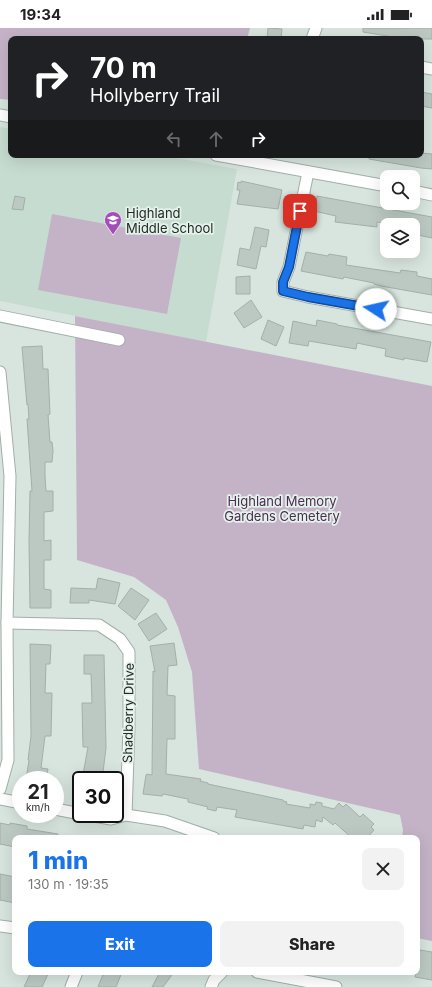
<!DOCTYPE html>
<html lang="en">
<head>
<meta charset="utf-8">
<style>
  :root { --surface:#fff; --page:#f2f2f2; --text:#222; --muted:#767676; --accent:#1a73e8 }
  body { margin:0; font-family:Inter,sans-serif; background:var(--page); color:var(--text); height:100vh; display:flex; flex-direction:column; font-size:15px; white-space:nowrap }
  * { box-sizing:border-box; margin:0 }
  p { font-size:13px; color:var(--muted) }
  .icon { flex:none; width:22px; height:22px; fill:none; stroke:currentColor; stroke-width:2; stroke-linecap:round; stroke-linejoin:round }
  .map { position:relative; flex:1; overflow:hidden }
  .panel { position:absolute; left:12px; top:807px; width:408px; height:140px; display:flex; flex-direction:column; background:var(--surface); border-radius:8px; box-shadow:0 4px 16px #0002 }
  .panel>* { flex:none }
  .hud { position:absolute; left:8px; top:8px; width:416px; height:122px; border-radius:8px; box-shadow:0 4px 16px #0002; background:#202124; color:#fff; overflow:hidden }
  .buttons { position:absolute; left:380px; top:142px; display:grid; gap:8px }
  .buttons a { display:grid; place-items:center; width:40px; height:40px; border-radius:8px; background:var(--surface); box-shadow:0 4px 16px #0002; font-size:20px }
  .speed { position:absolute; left:12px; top:743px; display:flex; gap:8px; font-size:20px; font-weight:700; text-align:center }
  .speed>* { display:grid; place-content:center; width:52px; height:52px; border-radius:50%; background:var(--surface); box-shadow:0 4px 16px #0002; line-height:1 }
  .speed small { font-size:10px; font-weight:400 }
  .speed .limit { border:2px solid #111; border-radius:6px; background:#fff; color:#111 }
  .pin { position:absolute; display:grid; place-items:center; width:34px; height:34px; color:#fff; margin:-17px; border-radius:8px; box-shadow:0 2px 6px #0006 }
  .me { position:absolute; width:44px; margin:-22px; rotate:280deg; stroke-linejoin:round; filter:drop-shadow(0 0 3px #0008) }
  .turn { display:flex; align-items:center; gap:14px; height:84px; padding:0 16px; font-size:18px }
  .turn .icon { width:52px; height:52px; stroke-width:2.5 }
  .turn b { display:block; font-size:28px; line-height:34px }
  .lanes { display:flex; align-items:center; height:38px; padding:0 16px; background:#0003; justify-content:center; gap:20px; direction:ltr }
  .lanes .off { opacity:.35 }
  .round { display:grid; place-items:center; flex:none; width:42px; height:42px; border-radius:8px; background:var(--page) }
  .headline { display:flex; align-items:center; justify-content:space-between; height:68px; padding:0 16px }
  h1 { font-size:24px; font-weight:800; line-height:30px; color:var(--accent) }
  .primary-button { display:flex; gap:8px; margin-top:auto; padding:8px 16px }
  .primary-button a { flex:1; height:46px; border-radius:8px; background:var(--accent); color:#fff; font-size:16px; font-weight:800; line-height:46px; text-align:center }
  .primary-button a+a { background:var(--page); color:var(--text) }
  .status { display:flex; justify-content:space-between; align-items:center; height:28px; padding:0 20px; background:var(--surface); direction:ltr }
  .status svg { height:11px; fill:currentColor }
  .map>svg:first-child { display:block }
  .built { fill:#c7dcd1 }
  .green { fill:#c4b3c7 }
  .building { fill:#bcc9c2; stroke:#a2b0a9 }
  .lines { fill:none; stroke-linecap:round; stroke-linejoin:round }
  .street-casing { stroke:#a1afa8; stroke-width:13 }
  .street { stroke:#fff; stroke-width:11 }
  .route-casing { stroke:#114b97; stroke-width:10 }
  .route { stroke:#1a73e8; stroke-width:7 }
  .labels { text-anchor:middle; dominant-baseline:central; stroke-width:3.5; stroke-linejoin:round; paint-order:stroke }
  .poi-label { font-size:13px; fill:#242926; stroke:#e4f2eb; text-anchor:start }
  .park-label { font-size:13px; fill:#4c2d53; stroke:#e4f2eb }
  .street-label { font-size:13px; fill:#242926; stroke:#e4f2eb }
</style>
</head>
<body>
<div class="status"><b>19:34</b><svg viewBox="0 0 49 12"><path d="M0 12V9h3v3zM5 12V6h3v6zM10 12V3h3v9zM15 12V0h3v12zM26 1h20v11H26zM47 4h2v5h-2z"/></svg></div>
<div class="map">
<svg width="432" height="959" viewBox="0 0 432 959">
  <rect width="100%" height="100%" fill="#d7e5de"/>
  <!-- built -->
  <polygon class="built" points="0,99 11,101 11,127 160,127 237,141 206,314 0,273"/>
  <!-- green -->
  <g class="green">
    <polygon points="0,0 250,0 247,11 11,11 11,72 0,71"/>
    <polygon points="52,186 181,210 167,286 38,262"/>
    <polygon points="75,288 432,358 432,913 417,910 417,810 402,810 403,802 400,787 199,741 192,644 178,599 166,572 134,549 77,532"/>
  </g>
  <!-- building -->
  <g class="building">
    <polygon points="268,0 282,1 281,11 267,11"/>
    <polygon points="363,0 432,0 432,11 405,11 363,4"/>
    <polygon points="421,64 432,66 432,80 421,78"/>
    <polygon points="421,125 432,126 432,141 421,140 369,131 369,127 421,127"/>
    <polygon points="241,153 282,162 278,181 237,176 240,162 237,162 238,154 241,155"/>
    <polygon points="15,168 25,170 23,182 12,181"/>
    <polygon points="317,168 432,189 432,210 413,206 413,197 394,197 377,194 377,199 335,194 336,188 314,183"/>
    <polygon points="255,199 269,202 266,219 261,218 256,241 237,237 240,220 250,222"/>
    <polygon points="306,224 328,228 329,226 347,229 346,237 400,245 401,242 417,244 417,248 432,251 432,267 381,258 374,256 374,255 344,249 343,251 301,243"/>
    <polygon points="250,248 250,266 236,266 236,249"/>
    <polygon points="251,272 262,289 244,300 234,285"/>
    <polygon points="268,292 284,299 276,318 261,311"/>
    <polygon points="317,292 337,296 337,297 431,314 427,334 404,330 404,332 385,328 386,321 357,315 356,321 309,313 308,318 289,315 293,293 316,298"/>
    <polygon points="42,318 43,341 48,341 50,386 48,387 50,414 52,414 53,423 52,434 45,434 45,448 46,463 53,463 53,483 44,484 44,513 51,512 51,532 44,532 44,561 51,562 51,580 30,580 29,513 30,463 32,463 27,391 29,391 28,376 27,377 22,319"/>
    <polygon points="98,550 120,555 115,576 89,572 89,575 70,575 71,560 96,561"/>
    <polygon points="131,560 149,572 135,592 118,578"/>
    <polygon points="156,585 167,601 149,613 138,596"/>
    <polygon points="174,615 177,637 168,638 167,667 175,668 175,711 167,711 166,746 201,751 200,753 208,755 208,756 283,772 283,773 287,774 286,776 310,780 310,776 315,777 316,774 322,775 322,778 334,781 339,775 343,779 346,776 360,789 363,786 374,796 371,799 374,802 367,810 352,810 335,795 333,797 323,789 322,794 316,792 315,799 304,797 303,801 235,789 237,782 217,779 216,783 207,781 208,779 188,774 188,771 163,766 162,768 143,766 146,747 147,746 152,747 153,643 155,644 150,618"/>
    <polygon points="30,616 51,617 50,636 46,636 45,665 52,665 51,708 45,708 41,740 48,741 46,752 26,752 29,732 28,732 31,708"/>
    <polygon points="84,627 104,627 106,720 102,752 82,752 88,719 83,719 82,675 92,675 91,646 84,646"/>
    <polygon points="0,795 10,797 10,795 27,798 27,801 58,806 58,810 15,810 15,819 0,816"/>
    <polygon points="0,846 15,849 15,875 0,872"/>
    <polygon points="420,922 432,924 432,952 415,949"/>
    <polygon points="31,944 49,944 42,959 24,959"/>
    <polygon points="104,944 122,944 116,959 98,959"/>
    <polygon points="160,944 174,944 163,959 152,959"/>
  </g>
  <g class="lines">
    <defs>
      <g id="street">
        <polyline points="312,11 316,0"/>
        <polyline points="421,39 432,41"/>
        <polyline points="0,87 11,89"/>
        <polyline points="216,127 387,158"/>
        <polyline points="308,144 289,239 283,254 283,263 308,269 432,291"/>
        <polyline points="413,163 432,167"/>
        <polyline points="0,288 119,312"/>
        <polyline points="0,344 10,448 7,595 8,732 0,761"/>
        <polyline points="7,595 99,597 120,611 129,624 129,699 126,787"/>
        <polyline points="0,771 21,775"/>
        <polyline points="55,781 81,786"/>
        <polyline points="83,786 111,791 126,787 165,793 214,810"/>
        <polyline points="0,898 15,900"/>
        <polyline points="257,944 336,959"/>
        <polyline points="71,959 77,944"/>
        <polyline points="211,959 214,952 222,944"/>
      </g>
    </defs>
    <!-- street casing -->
    <use href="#street" class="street-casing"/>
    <!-- street -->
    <use href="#street" class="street"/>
  </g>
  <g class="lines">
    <defs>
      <polyline id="route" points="300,183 289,239 283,254 283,263 308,269 376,281"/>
    </defs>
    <!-- route casing -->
    <use href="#route" class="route-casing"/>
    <!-- route -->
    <use href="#route" class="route"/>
  </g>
  <!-- icons -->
  <defs>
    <symbol id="school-pin" viewBox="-11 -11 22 30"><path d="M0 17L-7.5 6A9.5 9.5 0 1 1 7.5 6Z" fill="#a44cb8" stroke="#e4f2eb"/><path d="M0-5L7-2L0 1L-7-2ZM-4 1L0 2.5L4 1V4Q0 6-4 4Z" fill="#fff"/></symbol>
  </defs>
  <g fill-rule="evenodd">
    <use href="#school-pin" x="103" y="182" width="20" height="27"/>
  </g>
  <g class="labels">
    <!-- poi labels -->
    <g class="poi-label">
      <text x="126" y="185">Highland<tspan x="126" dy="15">Middle School</tspan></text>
    </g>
    <!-- park labels -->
    <g class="park-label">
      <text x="282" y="473">Highland Memory<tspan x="282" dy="15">Gardens Cemetery</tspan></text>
    </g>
    <!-- street labels -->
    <g class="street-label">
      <text transform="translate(128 685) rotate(-89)">Shadberry Drive</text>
    </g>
  </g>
</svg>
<div class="buttons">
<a><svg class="icon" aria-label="search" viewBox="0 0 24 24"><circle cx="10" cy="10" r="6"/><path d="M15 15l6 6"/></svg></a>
<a><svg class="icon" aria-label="layers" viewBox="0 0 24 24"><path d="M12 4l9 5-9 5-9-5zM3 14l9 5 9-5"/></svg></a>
</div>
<div class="speed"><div>21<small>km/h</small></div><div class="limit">30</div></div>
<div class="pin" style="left:300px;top:183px;background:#d93025"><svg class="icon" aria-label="arrive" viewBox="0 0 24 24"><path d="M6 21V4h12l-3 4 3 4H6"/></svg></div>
<svg class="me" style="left:376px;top:281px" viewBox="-20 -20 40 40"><circle r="19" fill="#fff"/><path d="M0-13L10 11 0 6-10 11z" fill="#1a73e8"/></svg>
<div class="hud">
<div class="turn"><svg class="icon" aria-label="right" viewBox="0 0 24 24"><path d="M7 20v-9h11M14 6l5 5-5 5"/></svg><div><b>70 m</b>Hollyberry Trail</div></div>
<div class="lanes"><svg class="icon off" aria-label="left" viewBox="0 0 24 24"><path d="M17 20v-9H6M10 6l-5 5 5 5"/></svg><svg class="icon off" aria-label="ahead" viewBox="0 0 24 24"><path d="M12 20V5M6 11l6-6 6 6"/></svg><svg class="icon" aria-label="right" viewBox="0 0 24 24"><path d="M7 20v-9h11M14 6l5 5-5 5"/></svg></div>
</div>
<section class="panel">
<div class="headline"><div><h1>1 min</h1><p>130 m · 19:35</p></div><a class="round"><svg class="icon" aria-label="close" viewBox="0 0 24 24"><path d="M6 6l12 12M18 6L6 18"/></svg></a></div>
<div class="primary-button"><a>Exit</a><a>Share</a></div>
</section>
</div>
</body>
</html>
